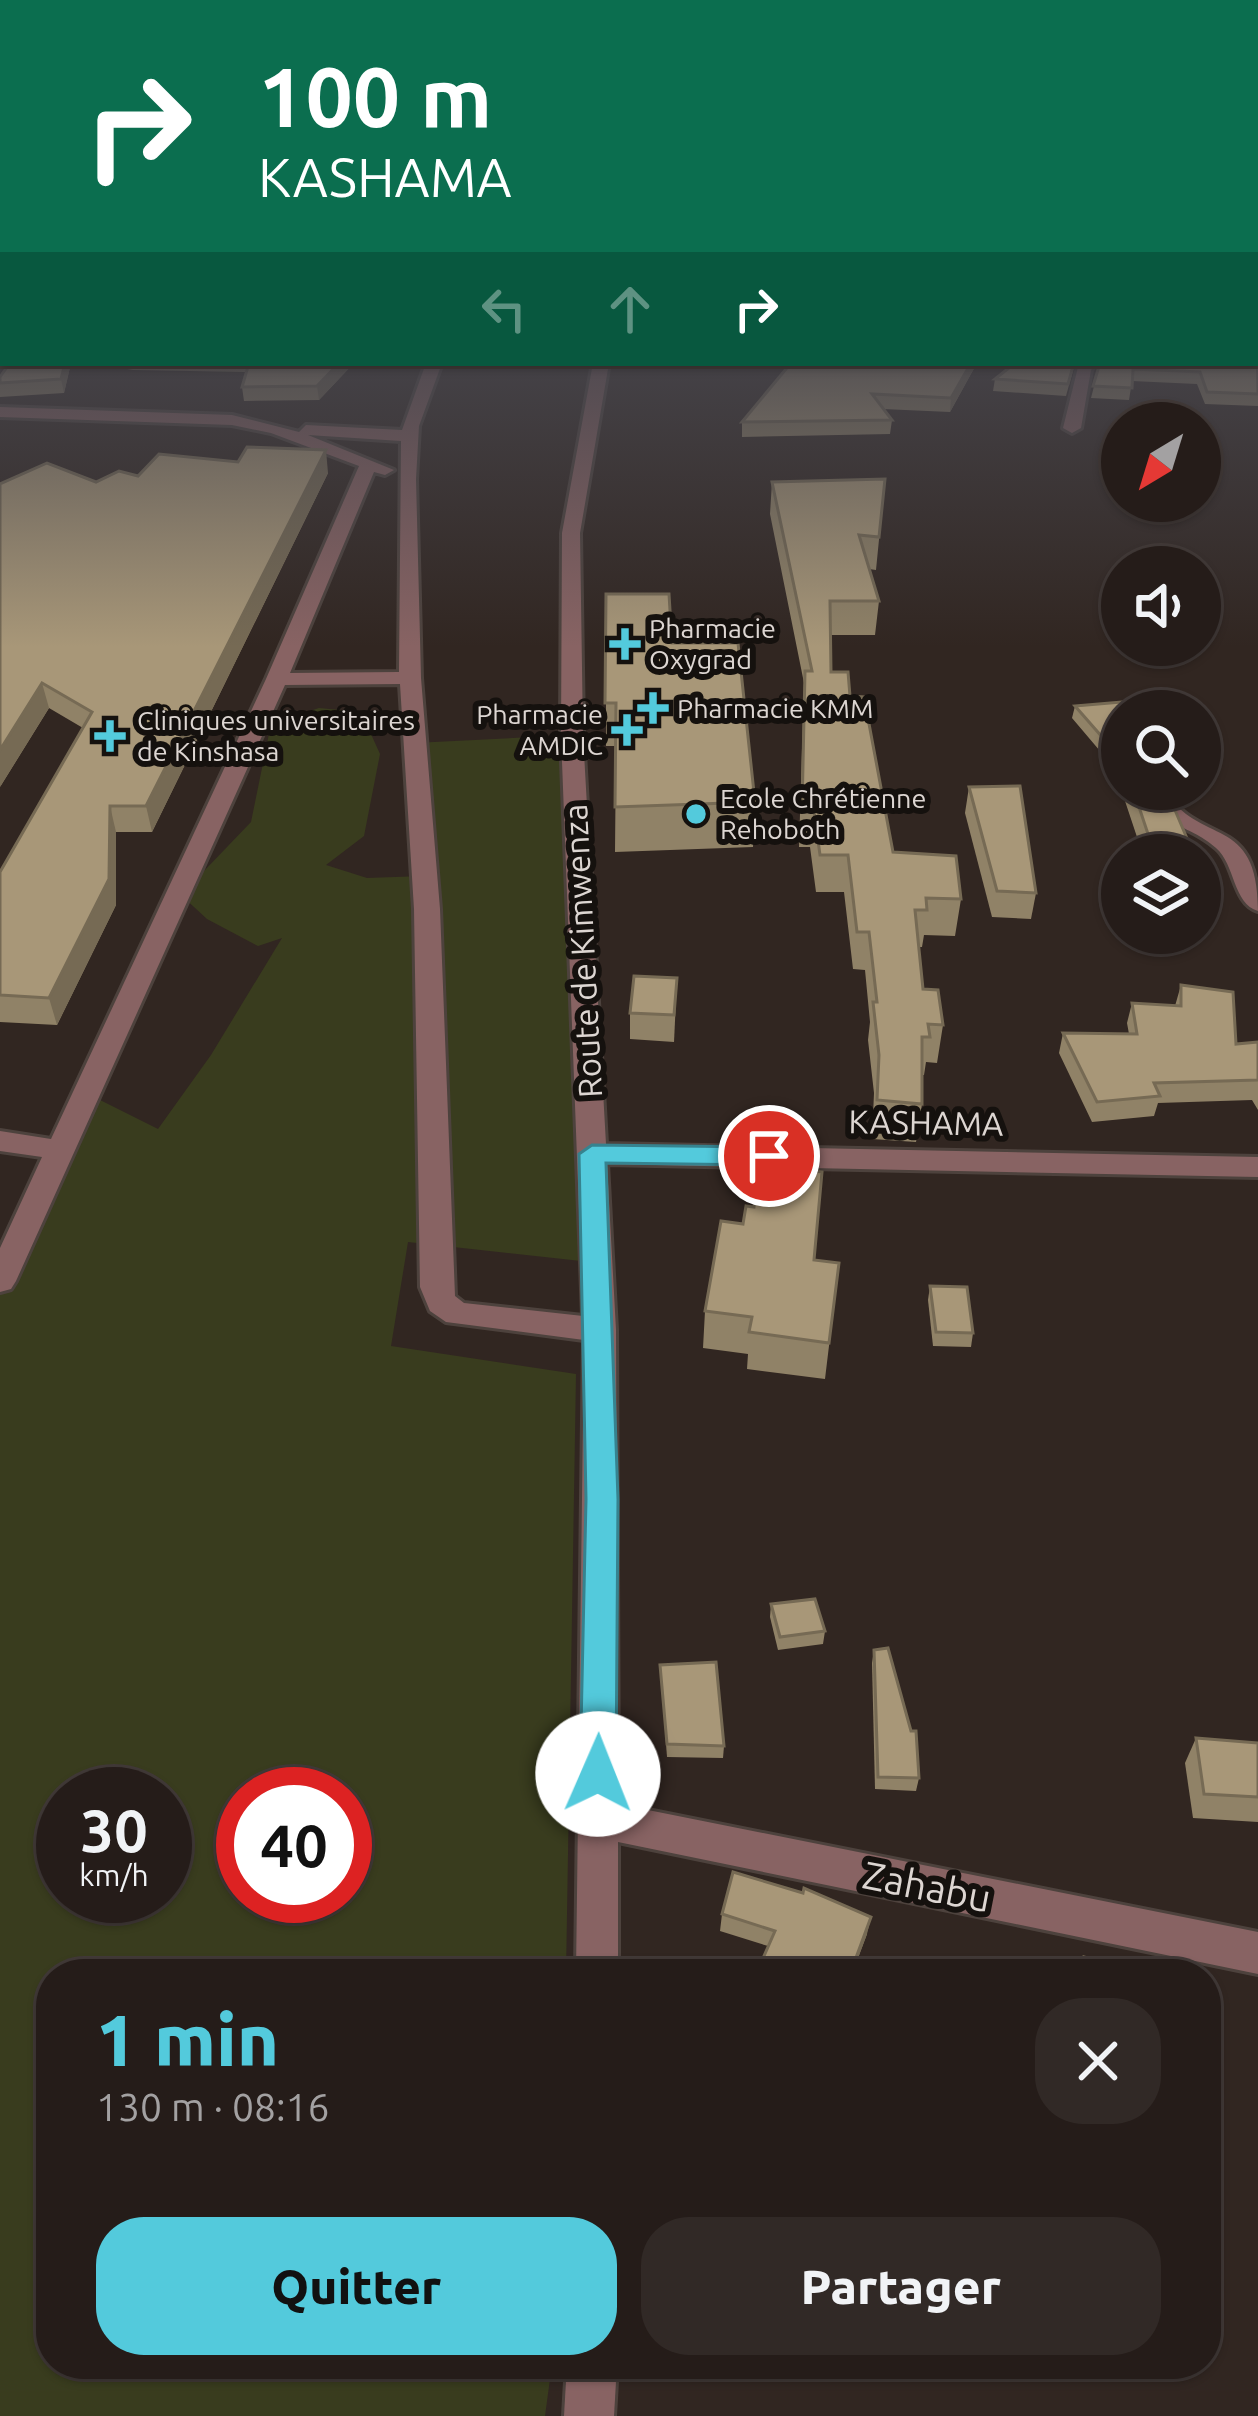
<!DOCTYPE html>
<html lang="fr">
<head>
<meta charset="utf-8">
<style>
  :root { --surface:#251c19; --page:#312926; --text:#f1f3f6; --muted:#a3a1a2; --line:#423a38; --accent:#53cadc }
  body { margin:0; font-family:Ubuntu,sans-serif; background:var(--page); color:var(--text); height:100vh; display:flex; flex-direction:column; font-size:45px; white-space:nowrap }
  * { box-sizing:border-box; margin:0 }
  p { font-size:39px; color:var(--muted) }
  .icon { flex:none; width:66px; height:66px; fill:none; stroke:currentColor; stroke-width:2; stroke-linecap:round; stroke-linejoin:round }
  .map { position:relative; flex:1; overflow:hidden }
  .details { position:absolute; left:36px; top:1959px; width:1185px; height:420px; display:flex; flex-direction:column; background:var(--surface); border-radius:48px; box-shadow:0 3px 9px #0004,0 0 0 3px var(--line) }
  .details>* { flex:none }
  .banner { position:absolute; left:0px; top:0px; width:1260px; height:366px; box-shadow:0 3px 9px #0004,0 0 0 3px var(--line); background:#0b6e4f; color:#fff; overflow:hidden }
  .needle { width:78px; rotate:218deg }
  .buttons { position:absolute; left:1101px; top:402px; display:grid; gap:24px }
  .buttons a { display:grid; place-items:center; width:120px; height:120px; border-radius:50%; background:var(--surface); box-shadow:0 3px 9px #0004,0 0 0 3px var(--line); font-size:60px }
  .speed { position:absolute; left:36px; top:1767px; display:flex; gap:24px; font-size:60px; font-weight:700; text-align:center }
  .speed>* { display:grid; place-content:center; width:156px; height:156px; border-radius:50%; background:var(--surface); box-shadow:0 3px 9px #0004,0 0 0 3px var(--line); line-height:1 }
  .speed small { font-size:30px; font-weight:400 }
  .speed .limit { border:18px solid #d22; background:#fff; color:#111 }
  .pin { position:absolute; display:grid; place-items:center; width:102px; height:102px; color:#fff; margin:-51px; border:6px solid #fff; border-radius:50%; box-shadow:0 3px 12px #0007 }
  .me { position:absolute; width:132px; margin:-66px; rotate:1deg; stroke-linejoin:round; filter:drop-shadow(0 0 9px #0008) }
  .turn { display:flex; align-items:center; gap:42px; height:252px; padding:0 60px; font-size:54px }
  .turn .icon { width:156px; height:156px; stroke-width:2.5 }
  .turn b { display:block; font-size:84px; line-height:102px }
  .lanes { display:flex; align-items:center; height:114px; padding:0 60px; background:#0003; justify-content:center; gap:60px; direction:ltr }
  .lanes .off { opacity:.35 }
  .round { display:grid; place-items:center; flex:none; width:126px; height:126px; border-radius:48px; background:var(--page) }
  .head { display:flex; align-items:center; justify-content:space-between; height:204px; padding:0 60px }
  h1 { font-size:72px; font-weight:800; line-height:90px; color:var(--accent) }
  .action { display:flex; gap:24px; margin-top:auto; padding:24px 60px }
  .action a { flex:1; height:138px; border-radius:48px; background:var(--accent); color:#111; font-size:48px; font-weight:800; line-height:138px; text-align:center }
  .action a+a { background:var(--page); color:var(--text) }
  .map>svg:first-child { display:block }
  .green { fill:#393c1e; fill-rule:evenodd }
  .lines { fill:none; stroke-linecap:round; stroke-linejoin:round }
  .minor-casing { stroke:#4d423d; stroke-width:6 }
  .minor { fill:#886363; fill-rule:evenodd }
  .wall { fill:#908267 }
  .shaded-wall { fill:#766a54 }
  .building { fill:#a89778; stroke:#766a54; stroke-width:3 }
  .route { fill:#53cadc; stroke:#36838f; stroke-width:3 }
  .poi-dot { fill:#53cadc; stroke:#15110e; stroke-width:4.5 }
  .labels { text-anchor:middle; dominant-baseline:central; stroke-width:12; stroke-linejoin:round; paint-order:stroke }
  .far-poi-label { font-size:27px; fill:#ddd6d2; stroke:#15110e; text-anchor:start }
  .street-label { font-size:33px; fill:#ddd6d2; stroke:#15110e }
  .near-street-label { font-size:39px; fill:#ddd6d2; stroke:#15110e }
</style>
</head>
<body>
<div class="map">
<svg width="1258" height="2416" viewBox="0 0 1258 2416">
  <rect width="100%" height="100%" fill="#312621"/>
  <!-- green -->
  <path class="green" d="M319,708l42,4 19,42 -16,82 -38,29 41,13 57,-2 -10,-133 158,-8 21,419 -12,107 -173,-19 -17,104 185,28 -10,600h-515v390h501l-7,52h-545v-1136l86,-187 72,36 53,-74 71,-117 -24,8 -51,-27 -26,-24 70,-73 20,-98zM63,1794h102v102h-102zM243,1794h102v102h-102z"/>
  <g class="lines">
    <defs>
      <g id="minor">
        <path d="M426,363h16l-23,63 -3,53 5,199 19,231 15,387 9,7 119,13 -22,-581 1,-202 31,-170h16l-29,170 3,202 23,409 652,13v20l-651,-13 9,166 2,474 640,128v42l-640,-132v132h-42l8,-634 -138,-18 -16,-11 -10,-24 -6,-378 -14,-225 -115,1 -269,596 -5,8 -11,3v-44l42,-91 -42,-6v-20l51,8 215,-460 93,-213 -88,-33 -39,-8 -232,-8v-10l232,8 67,17 7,-7 96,5zM308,435l93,6 -2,231 -109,1 84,-201 11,3 9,-5z"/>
        <polygon points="1079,363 1097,363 1091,370 1081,428 1072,433 1063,428"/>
        <path d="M1140,789h24c35,59 94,23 94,122 -25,-7 -23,-47 -42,-63 -31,-27 -50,-16 -76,-59z"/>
        <polygon points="567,2364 617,2364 614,2416 564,2416"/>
      </g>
    </defs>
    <!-- minor casing -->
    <use href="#minor" class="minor-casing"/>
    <!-- minor -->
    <use href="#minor" class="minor"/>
  </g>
  <!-- wall -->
  <g class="wall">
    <polygon points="1258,332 1258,406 1205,404 1197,384 1132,381 1129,400 1091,398 1100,363"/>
    <polygon points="10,363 71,363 64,393 0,397 0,377"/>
    <polygon points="93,363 354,363 319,400 244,401 242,387 246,372 133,370"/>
    <polygon points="977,363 950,412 883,409 892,420 890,434 742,437 742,422"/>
    <polygon points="1015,363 1075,363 1066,396 993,391 995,379"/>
    <polygon points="328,473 152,832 116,832 116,905 57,1025 0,1022 0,872 83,728 49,708 0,787 96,482 138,476"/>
    <polygon points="885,479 876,570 869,569 879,601 875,635 831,635 831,672 850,696 893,852 961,899 955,936 924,935 922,947 919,947 923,989 943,1025 937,1063 926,1062 924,1075 922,1075 922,1104 916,1142 872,1139 874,1093 868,1040 870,1022 865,970 853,969 844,892 816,892 810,847 799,847 804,683 770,514 772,482"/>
    <polygon points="606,594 672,643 755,802 753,847 615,852 616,746 606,746"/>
    <polygon points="1075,706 1122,711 1122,789 1159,789 1194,855 1143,855 1113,765 1116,752 1100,751 1072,718"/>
    <polygon points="969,787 1036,893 1031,919 992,917 965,813"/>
    <polygon points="677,978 674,1042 630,1039 630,1013"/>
    <polygon points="1181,985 1236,1044 1258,1042 1258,1110 1252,1100 1158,1103 1154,1116 1092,1122 1059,1053 1063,1033 1129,1034 1127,1023 1132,1003 1175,1006"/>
    <polygon points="807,1170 814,1260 839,1263 825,1379 747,1369 748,1354 703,1348 705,1311 754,1207"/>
    <polygon points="930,1286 973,1333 971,1347 933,1346 928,1300"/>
    <polygon points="771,1604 825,1631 823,1644 778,1650 770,1617"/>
    <polygon points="874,1650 919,1778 916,1791 875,1789 872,1663"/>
    <polygon points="660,1665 724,1746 723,1758 667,1757"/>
    <polygon points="1196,1738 1258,1743 1258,1822 1193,1818 1185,1763"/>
    <polygon points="722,1914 867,1934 852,1974 755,1974 768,1946 720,1931"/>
  </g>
  <!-- shaded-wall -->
  <g class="shaded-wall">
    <polygon points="65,363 71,363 64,393 61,379"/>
    <polygon points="339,363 354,363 319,400 317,386"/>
    <polygon points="971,363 977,363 950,412 951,398"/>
    <polygon points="326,450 328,473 152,832 146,806"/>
    <polygon points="42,683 49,708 0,787 0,750"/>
    <polygon points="110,806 116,832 116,905 57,1025 49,998"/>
    <polygon points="871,1917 867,1934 852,1974 850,1974"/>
  </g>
  <!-- building -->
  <g class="building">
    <polygon points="1257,332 1258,394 1207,392 1200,372 1133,369 1132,388 1093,386 1100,363 1257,363"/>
    <polygon points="10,363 65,363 61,379 0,383 0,377"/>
    <polygon points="249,363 339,363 317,386 242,387"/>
    <polygon points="791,363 971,363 951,398 872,394 892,420 742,422"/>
    <polygon points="1015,363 1074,363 1068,384 995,379"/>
    <polygon points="247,447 326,450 146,806 110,806 109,879 49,998 0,995 0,872 92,712 42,683 0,750 0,484 47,463 96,482 119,471 138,476 159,454 238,462"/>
    <polygon points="885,479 879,537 859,535 879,601 830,601 831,672 848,672 850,696 864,697 893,852 956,856 961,899 926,898 927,910 915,910 923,989 938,990 943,1025 928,1024 930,1037 922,1037 922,1104 877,1100 879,1055 873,1002 877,1002 869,932 857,932 848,855 820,855 814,811 802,811 805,671 812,671 772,482"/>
    <polygon points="606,594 669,594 672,643 738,643 755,802 615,807 616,703 605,703"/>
    <polygon points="1133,701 1138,711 1122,711 1122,739 1103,738 1075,706"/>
    <polygon points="1020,786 1036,893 997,891 969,787"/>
    <polygon points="1133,789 1159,789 1172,803 1194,855 1155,855"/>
    <polygon points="634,976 677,978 674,1015 630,1013"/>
    <polygon points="1181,985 1233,992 1236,1044 1258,1042 1258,1080 1154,1083 1160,1096 1097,1102 1063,1033 1137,1034 1132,1003 1181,1006"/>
    <polygon points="763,1135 811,1136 807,1170 822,1172 814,1260 839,1263 829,1343 749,1332 752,1317 705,1311 721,1221 743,1224 746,1206 754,1207"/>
    <polygon points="930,1286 967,1287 973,1333 936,1332"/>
    <polygon points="815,1599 825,1631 780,1637 771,1604"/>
    <polygon points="888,1648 911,1731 916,1731 919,1778 878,1777 874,1650"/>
    <polygon points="716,1662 724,1746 667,1744 660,1665"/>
    <polygon points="1196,1738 1258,1743 1258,1797 1204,1794"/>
    <polygon points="733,1872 803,1893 804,1888 871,1917 850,1974 756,1974 775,1931 722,1914"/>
    <polygon points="1084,1957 1132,1971 1131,1974 1082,1974"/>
  </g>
  <!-- sky -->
  <linearGradient id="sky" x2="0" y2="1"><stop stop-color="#1b1512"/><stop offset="0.48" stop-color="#48474e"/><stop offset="1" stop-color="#48474e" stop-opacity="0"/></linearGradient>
  <rect width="1258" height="647" fill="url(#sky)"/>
  <!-- route -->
  <polygon class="route" points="592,1145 769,1147 782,1156 769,1165 606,1163 618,1499 616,1774 610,1785 598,1790 585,1785 580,1774 586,1499 579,1154"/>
  <!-- markers -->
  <g class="poi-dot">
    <path d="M619 626h12v12h12v12h-12v12h-12v-12h-12v-12h12z"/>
    <path d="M647 690h12v12h12v12h-12v12h-12v-12h-12v-12h12z"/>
    <path d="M621 712h12v12h12v12h-12v12h-12v-12h-12v-12h12z"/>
    <path d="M104 718h12v12h12v12h-12v12h-12v-12h-12v-12h12z"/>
    <circle cx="696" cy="814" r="12"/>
  </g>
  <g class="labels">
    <!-- far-poi labels -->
    <g class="far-poi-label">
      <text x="649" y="628">Pharmacie<tspan x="649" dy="31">Oxygrad</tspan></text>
      <text x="677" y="708">Pharmacie KMM</text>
      <text x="603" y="714" text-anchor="end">Pharmacie<tspan x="603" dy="31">AMDIC</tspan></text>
      <text x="137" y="720">Cliniques universitaires<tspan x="137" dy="31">de Kinshasa</tspan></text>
      <text x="720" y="798">Ecole Chrétienne<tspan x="720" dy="31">Rehoboth</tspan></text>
    </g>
    <!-- street labels -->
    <g class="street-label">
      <text transform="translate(582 951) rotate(-93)">Route de Kimwenza</text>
      <text transform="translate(926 1122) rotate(1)">KASHAMA</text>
    </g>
    <!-- near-street labels -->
    <g class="near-street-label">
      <text transform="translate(927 1886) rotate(11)">Zahabu</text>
    </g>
  </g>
</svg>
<div class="buttons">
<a><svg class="needle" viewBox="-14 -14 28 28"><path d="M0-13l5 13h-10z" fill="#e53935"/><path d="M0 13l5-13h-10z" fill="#a3a1a2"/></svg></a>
<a><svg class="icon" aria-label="sound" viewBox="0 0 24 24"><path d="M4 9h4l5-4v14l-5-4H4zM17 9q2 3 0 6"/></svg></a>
<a><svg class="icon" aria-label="search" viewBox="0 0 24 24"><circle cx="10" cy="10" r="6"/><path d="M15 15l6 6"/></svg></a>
<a><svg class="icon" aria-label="layers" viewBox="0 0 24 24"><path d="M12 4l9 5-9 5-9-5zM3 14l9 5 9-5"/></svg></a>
</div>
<div class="speed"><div>30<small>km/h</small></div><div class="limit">40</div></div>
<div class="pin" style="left:769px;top:1156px;background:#d93025"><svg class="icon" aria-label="arrive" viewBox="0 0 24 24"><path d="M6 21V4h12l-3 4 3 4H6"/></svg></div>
<svg class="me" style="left:598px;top:1774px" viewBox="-20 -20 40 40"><circle r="19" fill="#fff"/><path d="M0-13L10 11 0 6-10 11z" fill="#53cadc"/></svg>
<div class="banner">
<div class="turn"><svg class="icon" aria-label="right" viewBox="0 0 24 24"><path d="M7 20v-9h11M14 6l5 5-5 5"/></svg><div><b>100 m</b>KASHAMA</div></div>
<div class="lanes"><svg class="icon off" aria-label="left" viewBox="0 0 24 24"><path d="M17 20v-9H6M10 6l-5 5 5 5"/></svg><svg class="icon off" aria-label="ahead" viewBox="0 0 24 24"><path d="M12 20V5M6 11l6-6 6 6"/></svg><svg class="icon" aria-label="right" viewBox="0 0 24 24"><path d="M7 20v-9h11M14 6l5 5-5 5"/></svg></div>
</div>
<section class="details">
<div class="head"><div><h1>1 min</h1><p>130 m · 08:16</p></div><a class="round"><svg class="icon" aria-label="close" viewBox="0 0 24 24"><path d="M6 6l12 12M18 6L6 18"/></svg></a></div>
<div class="action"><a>Quitter</a><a>Partager</a></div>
</section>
</div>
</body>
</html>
